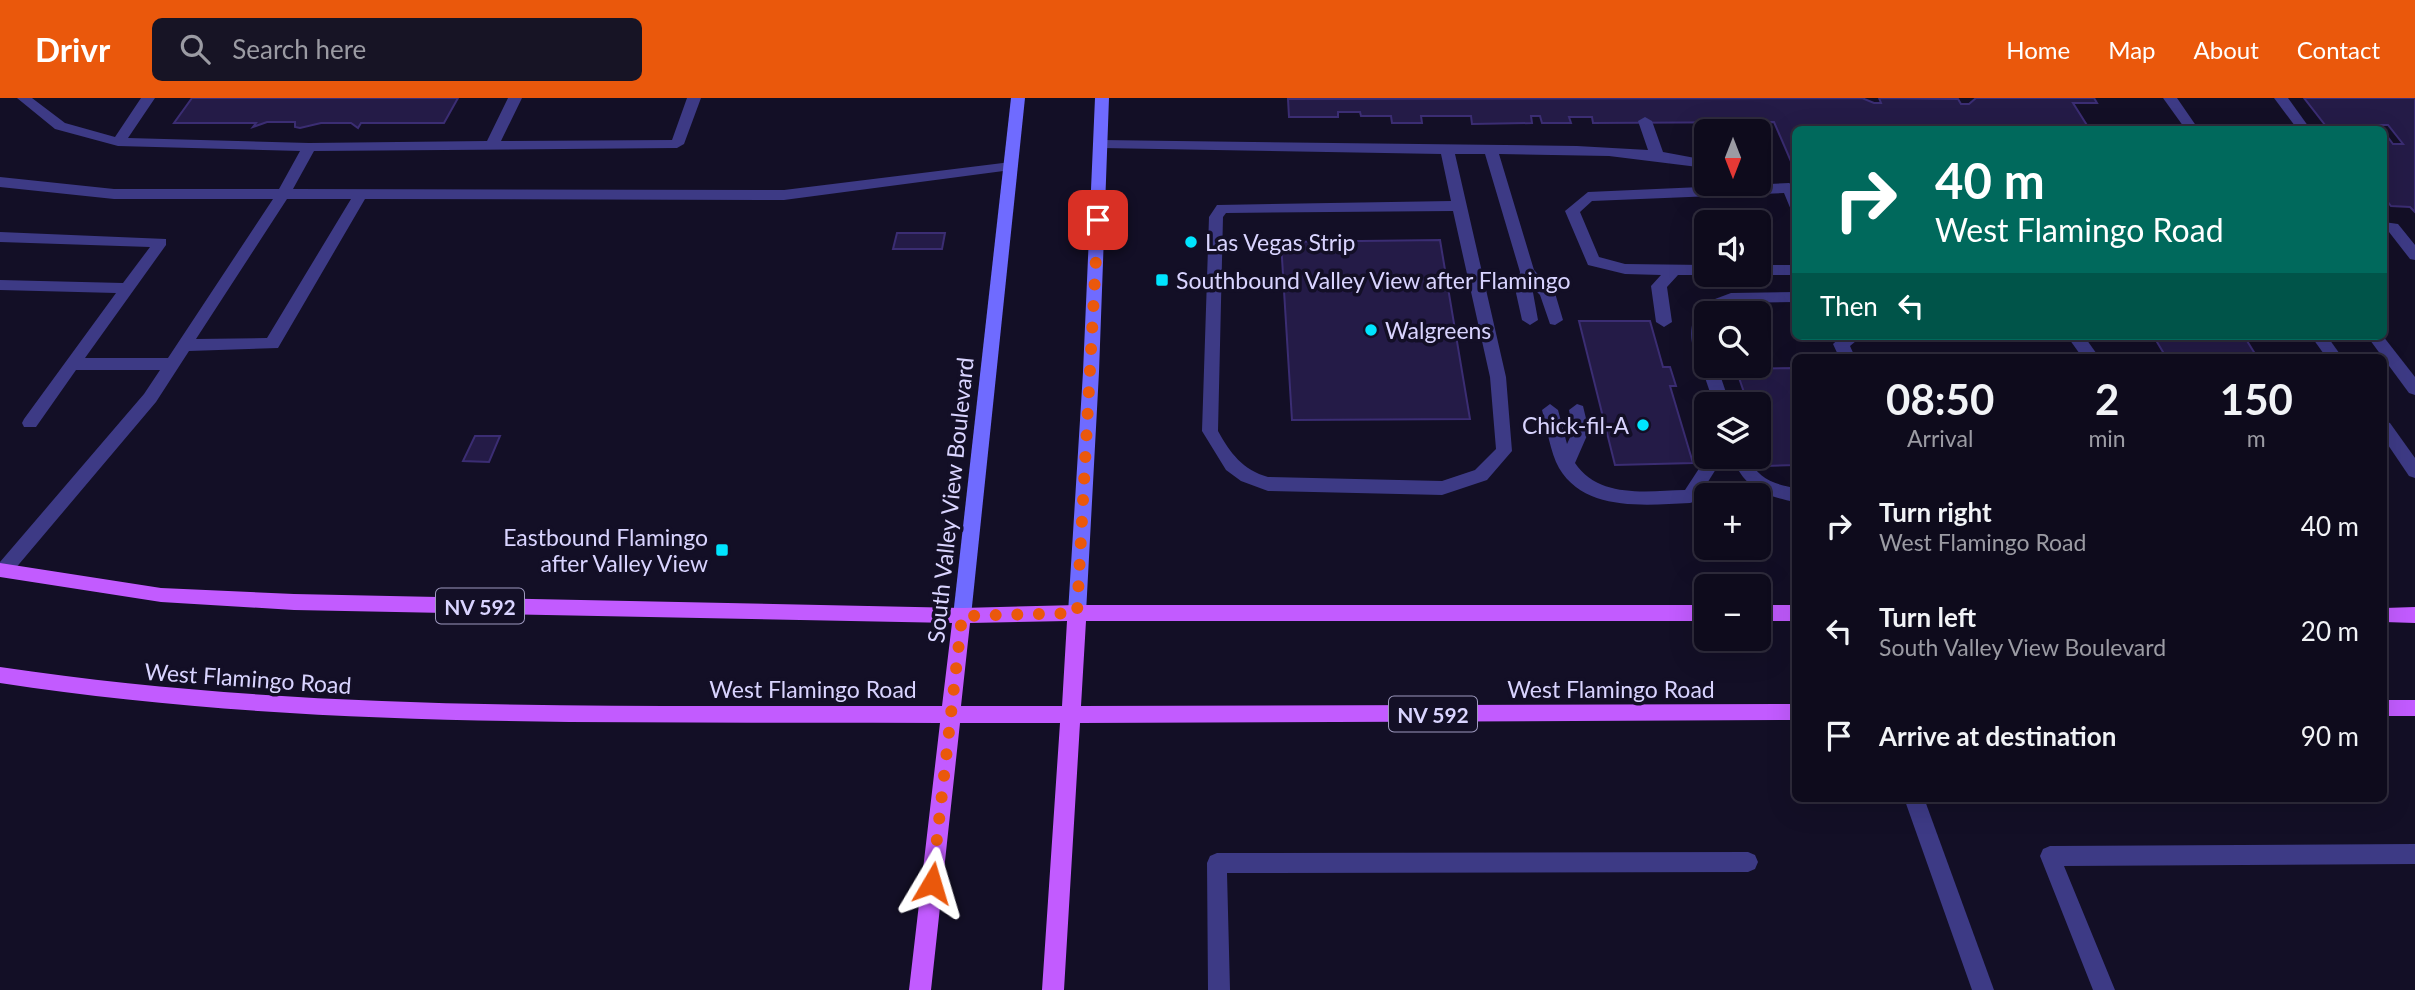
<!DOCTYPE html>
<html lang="en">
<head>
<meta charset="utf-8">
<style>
  :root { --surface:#0e0b1c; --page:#171425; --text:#f1f3f6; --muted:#9b9ba3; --line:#2e2b3b; --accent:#ea580c }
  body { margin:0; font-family:Lato,sans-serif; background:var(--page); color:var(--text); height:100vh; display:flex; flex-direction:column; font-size:26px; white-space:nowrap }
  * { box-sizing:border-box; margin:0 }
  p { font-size:23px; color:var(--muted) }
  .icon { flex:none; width:38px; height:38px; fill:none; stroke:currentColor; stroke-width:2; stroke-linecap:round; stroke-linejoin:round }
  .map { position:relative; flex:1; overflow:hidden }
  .sheet { position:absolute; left:1792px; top:256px; width:595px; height:448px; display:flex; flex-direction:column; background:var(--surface); border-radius:10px; box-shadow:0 7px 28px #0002,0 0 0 2px var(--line) }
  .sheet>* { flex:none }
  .banner { position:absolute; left:1792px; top:28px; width:595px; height:214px; border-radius:10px; box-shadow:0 7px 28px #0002,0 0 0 2px var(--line); background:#00695c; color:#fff; overflow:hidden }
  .needle { width:46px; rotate:180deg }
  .buttons { position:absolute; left:1694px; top:21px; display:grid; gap:14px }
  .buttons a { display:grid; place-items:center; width:77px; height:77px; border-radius:10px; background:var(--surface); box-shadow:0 7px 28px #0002,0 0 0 2px var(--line); font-size:35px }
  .pin { position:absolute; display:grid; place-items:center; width:60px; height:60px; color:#fff; margin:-30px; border-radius:14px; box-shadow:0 4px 10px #0006 }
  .me { position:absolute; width:77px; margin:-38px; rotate:7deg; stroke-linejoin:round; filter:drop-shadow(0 0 5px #0008) }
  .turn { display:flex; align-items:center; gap:24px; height:147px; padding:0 28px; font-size:32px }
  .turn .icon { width:91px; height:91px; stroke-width:2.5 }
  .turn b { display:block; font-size:49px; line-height:60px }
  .then { display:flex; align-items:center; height:66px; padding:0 28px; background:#0003; gap:14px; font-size:26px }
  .eta { display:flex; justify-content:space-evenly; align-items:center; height:119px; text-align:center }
  .eta b { font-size:42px; font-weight:700; line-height:49px }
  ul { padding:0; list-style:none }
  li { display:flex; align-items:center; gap:21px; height:105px; padding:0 28px }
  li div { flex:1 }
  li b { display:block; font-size:26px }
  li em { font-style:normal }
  header { display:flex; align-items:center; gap:42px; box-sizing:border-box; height:98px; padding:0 35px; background:var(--accent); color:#fff }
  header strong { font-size:33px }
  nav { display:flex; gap:38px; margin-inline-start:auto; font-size:24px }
  .search { width:490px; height:63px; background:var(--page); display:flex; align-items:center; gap:18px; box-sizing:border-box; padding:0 24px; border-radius:10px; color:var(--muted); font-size:26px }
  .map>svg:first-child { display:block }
  .building { fill:#241b47; stroke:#3b2d73; stroke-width:2 }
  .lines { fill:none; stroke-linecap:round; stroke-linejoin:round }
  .service { fill:#3d3a85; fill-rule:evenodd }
  .minor { fill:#3d3a85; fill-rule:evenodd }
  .secondary { fill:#6f6bff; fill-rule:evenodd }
  .primary { fill:#c25bff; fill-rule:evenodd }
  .route { stroke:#ea580c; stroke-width:12; stroke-dasharray:0 21.6 }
  .poi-dot { fill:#00e5ff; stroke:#130f26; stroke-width:2.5 }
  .labels { text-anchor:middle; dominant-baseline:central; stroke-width:7; stroke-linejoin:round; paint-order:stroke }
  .shield { fill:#130f26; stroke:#9e99be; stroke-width:2 }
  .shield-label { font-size:21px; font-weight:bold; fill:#d9d4ff }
  .poi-label { font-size:23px; fill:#d9d4ff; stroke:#130f26; text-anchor:start }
  .street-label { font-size:23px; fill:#d9d4ff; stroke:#130f26 }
</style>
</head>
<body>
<header>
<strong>Drivr</strong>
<div class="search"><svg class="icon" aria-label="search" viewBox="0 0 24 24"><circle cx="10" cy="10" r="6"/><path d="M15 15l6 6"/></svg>Search here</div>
<nav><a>Home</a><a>Map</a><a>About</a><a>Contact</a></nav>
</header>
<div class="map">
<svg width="2415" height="892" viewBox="0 0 2415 892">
  <rect width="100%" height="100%" fill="#130f26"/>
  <!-- building -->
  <g class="building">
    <polygon points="192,0 458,0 444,25 361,25 358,30 351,25 321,25 300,30 295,29 295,24 267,24 253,29 256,25 174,25"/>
    <polygon points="1862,0 1874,5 1881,5 1879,0 1958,1 1961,6 1969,6 1976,0 2094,0 2097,5 2073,5 2090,32 1796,32 1796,75 1774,24 1593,25 1592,19 1569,19 1571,25 1542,25 1540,18 1531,18 1532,25 1472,26 1471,18 1421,18 1422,25 1392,25 1391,18 1361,18 1360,14 1338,14 1338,19 1289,19 1288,1"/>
    <polygon points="2304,0 2415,0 2415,114 2410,109 2391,108 2384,99 2384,34 2393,46 2403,46 2388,27 2378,27 2381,32 2329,32"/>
    <polygon points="897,135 945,135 942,151 893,151"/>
    <polygon points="1440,142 1470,321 1292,322 1281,144"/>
    <polygon points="1579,223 1650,223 1663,269 1670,269 1676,288 1670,288 1693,365 1615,367"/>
    <polygon points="2244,238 2257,259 2166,259 2154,239"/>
    <polygon points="1736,271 1795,270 1796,367 1766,368 1759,344 1759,306 1748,306"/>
    <polygon points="475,338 500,338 489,364 463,363"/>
  </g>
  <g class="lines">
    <!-- service -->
    <g class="service">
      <path d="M17,0h15l33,25 50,14 26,-39h14l-27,40 181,5 178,-2 21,-43h14l-21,43 171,-1 15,-42h14l-17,46 -7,4 -363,3 -21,38 491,1 227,-28 7,4 -7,4 -227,30 -419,-1 -87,149 -89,3 -33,51 -147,174 -9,1v-15l144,-168 16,-24h-84l-40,57h-12l-2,-4 2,-4 92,-126 -116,-3v-10l123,3 27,-36 -150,-5v-10l166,7v6l-81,113h83l105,-159h-159l-114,-12v-10l114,12h165l21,-38 -182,-5 -63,-17zM287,101h64l-84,139 -71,1z"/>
      <polygon points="2274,0 2288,0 2311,32 2298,32"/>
      <path d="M1645,19l7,4 11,31 43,8v8l-97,-12 -110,-2 35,116 21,23 8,27 -8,5 -5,-1 -10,-29 -8,-8 6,33 -8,5 -8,-5 -6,-27 4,-21 -35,-118h-30l51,223 6,74 -25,29 -45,15 -174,-4 -27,-10 -15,-11 -24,-39 7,-214 8,-12 234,-4 -10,-47 -340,-6 -7,-4 7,-4 476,6 71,4 -10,-29zM1453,113l37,166 6,72 -21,21 -33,11 -174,-4c-25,-7 -38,-24 -50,-46l5,-214 3,-4z"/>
      <polygon points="1789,85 1796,89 1796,114 1791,112 1784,95 1592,103 1580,114 1599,159 1625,166 1706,167 1707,177 1678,177 1667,189 1672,224 1664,229 1656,224 1651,188 1661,177 1625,176 1588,167 1565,113 1588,94"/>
      <polygon points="2384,124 2398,126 2415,147 2415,162 2410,161 2389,134 2384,134"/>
      <rect x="1759" y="167" width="37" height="10"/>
      <path d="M1796,194v10l-63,1 -27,10v53h11l13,38h-16l-13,-38 2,-3c-16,-14 -14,-40 -4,-58l32,-12z"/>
      <polygon points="1842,238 1862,238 1850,248 1855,259 1839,259 1833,246"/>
      <polygon points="2067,238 2084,238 2099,259 2082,259"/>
      <path d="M1550,306l8,6 9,34 6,-13 -4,-21 8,-6 6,2 6,25 -14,32c24,36 72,28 110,27l17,-26h12l2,5 -20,32 -6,2c-45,2 -105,9 -131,-35 -9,-16 -12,-40 -17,-58z"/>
      <path d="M1732,359h16c10,22 25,27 48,31v14c-32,-6 -52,-14 -64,-45z"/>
      <polygon points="1904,700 1924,700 1994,892 1972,892"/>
      <polygon points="2415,746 2415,766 2064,768 2115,892 2093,892 2040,758 2043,751 2050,748"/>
      <polygon points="1748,754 1755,757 1758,764 1755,771 1748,774 1227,775 1230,892 1208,892 1207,765 1210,758 1217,755"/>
    </g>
    <!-- minor -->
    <g class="minor">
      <polygon points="2163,0 2177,0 2199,32 2186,32"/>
      <polygon points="2311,238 2327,238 2342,259 2326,259"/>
      <polygon points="2367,238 2383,238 2415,279 2415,297 2409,295"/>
      <polygon points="2384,323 2390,325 2415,360 2415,380 2409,378 2384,341"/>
    </g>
    <!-- secondary -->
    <g class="secondary">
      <polygon points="1011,0 1025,0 971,518 968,523 962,526 956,523 953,518"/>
      <polygon points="1095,0 1109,0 1099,274 1086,515 1083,520 1077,523 1071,520 1068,515 1083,274"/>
    </g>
    <!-- primary -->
    <g class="primary">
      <path d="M0,465l161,25 133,6 668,14 115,-3h629v16h-620l-5,85 715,-2v16l-716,3 -16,267h-22l18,-267h-100l-29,267h-22l31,-267c-313,-2 -629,8 -940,-40v-16c312,47 628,38 942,39l10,-83 -658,-13 -133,-8 -161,-25zM1067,523l-5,85h-101l9,-83z"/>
      <rect x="1759" y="507" width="37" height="16"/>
      <polygon points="2415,509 2415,525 2384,524 2384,510"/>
      <rect x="2384" y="602" width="31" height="16"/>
    </g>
  </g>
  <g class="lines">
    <!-- route -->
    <polyline class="route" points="932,785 962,518 1077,515 1098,122"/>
  </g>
  <!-- markers -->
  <g class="poi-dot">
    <circle cx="1191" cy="144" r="7"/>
    <rect x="1155" y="175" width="14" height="14" rx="3.5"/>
    <circle cx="1371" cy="232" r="7"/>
    <circle cx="1643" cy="327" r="7"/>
    <rect x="715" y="445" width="14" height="14" rx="3.5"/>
  </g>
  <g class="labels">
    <!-- shield labels -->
    <g class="shield">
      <rect x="436" y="490.5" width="88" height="35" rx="5"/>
      <rect x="1389" y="598.5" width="88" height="35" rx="5"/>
    </g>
    <g class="shield-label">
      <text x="480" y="508">NV 592</text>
      <text x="1433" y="616">NV 592</text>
    </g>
    <!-- poi labels -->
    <g class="poi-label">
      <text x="1205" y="144">Las Vegas Strip</text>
      <text x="1176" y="182">Southbound Valley View after Flamingo</text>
      <text x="1385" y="232">Walgreens</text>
      <text x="1629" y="327" text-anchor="end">Chick-fil-A</text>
      <text x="708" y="439" text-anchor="end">Eastbound Flamingo<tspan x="708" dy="26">after Valley View</tspan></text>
    </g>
    <!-- street labels -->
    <g class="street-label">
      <text transform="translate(950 402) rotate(-84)">South Valley View Boulevard</text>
      <text transform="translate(248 580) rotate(4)">West Flamingo Road</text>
      <text x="813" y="591">West Flamingo Road</text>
      <text x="1611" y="591">West Flamingo Road</text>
    </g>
  </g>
</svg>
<div class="buttons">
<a><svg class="needle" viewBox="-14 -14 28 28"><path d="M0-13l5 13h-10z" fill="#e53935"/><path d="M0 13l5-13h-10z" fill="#9b9ba3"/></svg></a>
<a><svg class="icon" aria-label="sound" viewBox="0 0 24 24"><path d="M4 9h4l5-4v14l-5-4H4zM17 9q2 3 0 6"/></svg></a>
<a><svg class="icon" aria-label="search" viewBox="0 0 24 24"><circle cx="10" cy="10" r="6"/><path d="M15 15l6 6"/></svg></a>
<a><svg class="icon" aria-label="layers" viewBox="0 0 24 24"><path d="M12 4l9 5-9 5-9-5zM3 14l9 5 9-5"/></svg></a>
<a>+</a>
<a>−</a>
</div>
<div class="pin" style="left:1098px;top:122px;background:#d93025"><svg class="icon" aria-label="arrive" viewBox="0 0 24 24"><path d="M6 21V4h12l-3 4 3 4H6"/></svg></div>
<svg class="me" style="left:932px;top:785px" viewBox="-20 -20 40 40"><path d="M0-17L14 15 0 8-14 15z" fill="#ea580c" stroke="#fff" stroke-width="4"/></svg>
<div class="banner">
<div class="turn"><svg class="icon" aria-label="right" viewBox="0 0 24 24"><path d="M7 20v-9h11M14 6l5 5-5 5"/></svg><div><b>40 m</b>West Flamingo Road</div></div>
<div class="then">Then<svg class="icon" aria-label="left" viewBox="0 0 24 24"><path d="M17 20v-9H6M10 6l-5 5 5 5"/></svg></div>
</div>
<section class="sheet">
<div class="eta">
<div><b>08:50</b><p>Arrival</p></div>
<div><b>2</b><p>min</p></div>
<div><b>150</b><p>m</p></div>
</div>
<ul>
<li><svg class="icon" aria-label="right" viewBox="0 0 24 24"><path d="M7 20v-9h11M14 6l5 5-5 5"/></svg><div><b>Turn right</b><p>West Flamingo Road</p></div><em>40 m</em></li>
<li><svg class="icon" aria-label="left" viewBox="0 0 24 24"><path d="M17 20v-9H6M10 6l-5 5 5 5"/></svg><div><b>Turn left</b><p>South Valley View Boulevard</p></div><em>20 m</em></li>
<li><svg class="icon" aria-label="arrive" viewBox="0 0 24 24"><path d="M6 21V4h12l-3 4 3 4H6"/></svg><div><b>Arrive at destination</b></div><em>90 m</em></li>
</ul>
</section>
</div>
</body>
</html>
